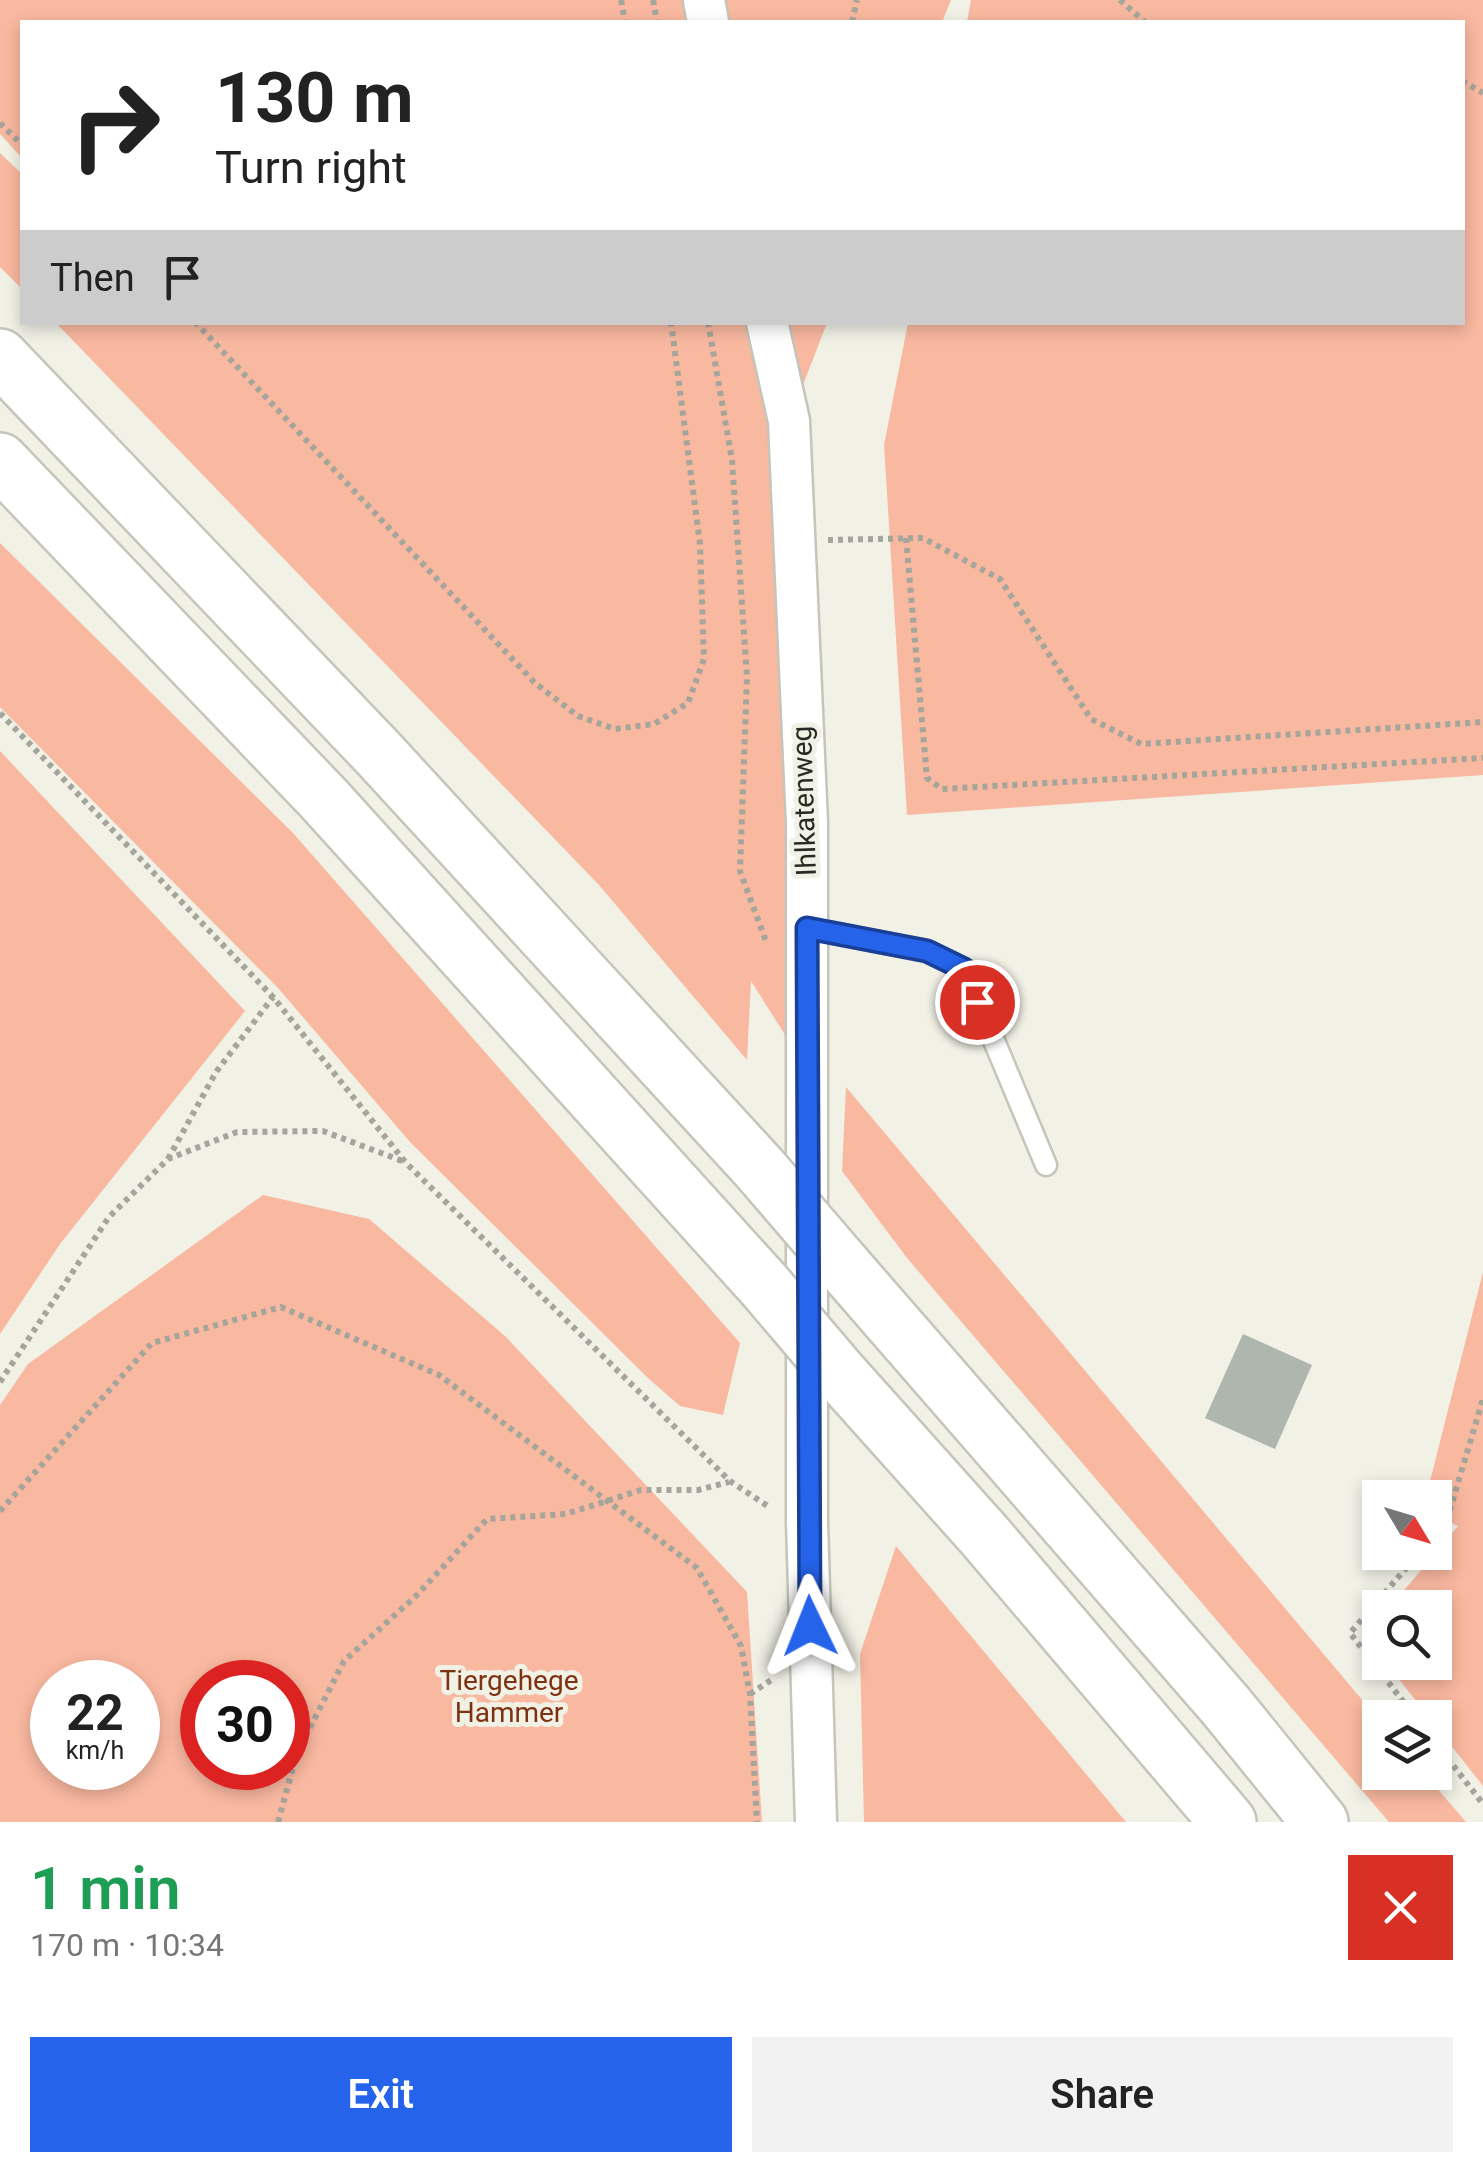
<!DOCTYPE html>
<html lang="en">
<head>
<meta charset="utf-8">
<style>
  :root { --surface:#fff; --page:#f2f2f2; --text:#222; --muted:#767676; --accent:#2563eb }
  body { margin:0; font-family:Roboto,sans-serif; background:var(--page); color:var(--text); height:100vh; display:flex; flex-direction:column; font-size:38px; white-space:nowrap }
  * { box-sizing:border-box; margin:0 }
  p { font-size:32px; color:var(--muted) }
  .icon { flex:none; width:55px; height:55px; fill:none; stroke:currentColor; stroke-width:2; stroke-linecap:round; stroke-linejoin:round }
  .map { position:relative; height:1822px; overflow:hidden }
  .drawer { display:flex; flex-direction:column; background:var(--surface); flex:1 }
  .drawer>* { flex:none }
  .guide { position:absolute; left:20px; top:20px; width:1445px; height:305px; border-radius:0px; box-shadow:0 5px 15px #0003; background:#fff; color:var(--text); overflow:hidden }
  .needle { width:65px; rotate:128deg }
  .buttons { position:absolute; left:1362px; top:1480px; display:grid; gap:20px }
  .buttons a { display:grid; place-items:center; width:90px; height:90px; border-radius:0px; background:var(--surface); box-shadow:0 5px 15px #0003; font-size:50px }
  .speed { position:absolute; left:30px; top:1660px; display:flex; gap:20px; font-size:50px; font-weight:700; text-align:center }
  .speed>* { display:grid; place-content:center; width:130px; height:130px; border-radius:50%; background:var(--surface); box-shadow:0 5px 15px #0003; line-height:1 }
  .speed small { font-size:25px; font-weight:400 }
  .speed .limit { border:15px solid #d22; background:#fff; color:#111 }
  .pin { position:absolute; display:grid; place-items:center; width:85px; height:85px; color:#fff; margin:-42px; border:5px solid #fff; border-radius:50%; box-shadow:0 2px 10px #0007 }
  .me { position:absolute; width:110px; margin:-55px; rotate:358deg; stroke-linejoin:round; filter:drop-shadow(0 0 8px #0008) }
  .turn { display:flex; align-items:center; gap:35px; height:210px; padding:0 30px; font-size:45px }
  .turn .icon { width:130px; height:130px; stroke-width:2.5 }
  .turn b { display:block; font-size:70px; line-height:85px }
  .then { display:flex; align-items:center; height:95px; padding:0 30px; background:#0003; gap:20px; font-size:38px }
  .round { display:grid; place-items:center; flex:none; width:105px; height:105px; border-radius:0px; background:var(--page) }
  .headline { display:flex; align-items:center; justify-content:space-between; height:170px; padding:0 30px }
  h1 { font-size:60px; font-weight:600; line-height:75px; color:#1e9e55 }
  .primary-button { display:flex; gap:20px; margin-top:auto; padding:20px 30px }
  .primary-button a { flex:1; height:115px; border-radius:0px; background:var(--accent); color:#fff; font-size:40px; font-weight:600; line-height:115px; text-align:center }
  .primary-button a+a { background:var(--page); color:var(--text) }
  .map>svg:first-child { display:block }
  .green { fill:#f9b8a0; fill-rule:evenodd }
  .building { fill:#aeb6ad }
  .lines { fill:none; stroke-linecap:round; stroke-linejoin:round }
  .lane-casing { stroke:#c5c5ba; stroke-width:25 }
  .street-casing { stroke:#c5c5ba; stroke-width:45 }
  .highway-casing { stroke:#c5c5ba; stroke-width:60 }
  .path { stroke:#a5a59c; stroke-width:6; stroke-dasharray:5 5; stroke-linecap:butt }
  .lane { stroke:#fff; stroke-width:20 }
  .street { stroke:#fff; stroke-width:40 }
  .highway { stroke:#fff; stroke-width:55 }
  .highway-bridge-casing { stroke:#c5c5ba; stroke-width:60; stroke-linecap:butt }
  .highway-bridge { stroke:#fff; stroke-width:55 }
  .route-casing { stroke:#184099; stroke-width:25 }
  .route { stroke:#2563eb; stroke-width:18 }
  .labels { text-anchor:middle; dominant-baseline:central; stroke-width:10; stroke-linejoin:round; paint-order:stroke }
  .street-label { font-size:28px; fill:#292925; stroke:#f1f1e6 }
  .park-label { font-size:28px; fill:#7f3211; stroke:#f1f1e6 }
</style>
</head>
<body>
<div class="map">
<svg width="1483" height="1822" viewBox="0 0 1483 1822">
  <rect width="100%" height="100%" fill="#f1f1e6"/>
  <!-- green -->
  <g class="green">
    <polygon points="0,0 951,0 942,22 22,22 22,158 0,134"/>
    <polygon points="971,0 1483,0 1483,775 907,815 884,445 908,323 1462,322 1462,22 967,22"/>
    <polygon points="0,153 22,174 22,289 0,267"/>
    <polygon points="56,323 827,323 789,421 806,1068 751,981 747,1060 599,885"/>
    <polygon points="0,543 293,833 740,1343 723,1415 680,1406 649,1379 410,1142 278,988 0,707"/>
    <polygon points="0,751 245,1011 60,1244 0,1334"/>
    <polygon points="846,1087 1380,1721 1380,1772 1424,1773 1466,1822 1389,1822 907,1258 842,1171"/>
    <path d="M263,1195l106,24 136,117 242,256 15,230h-762v-417l28,-41zM52,1682h86v86h-86zM202,1682h86v86h-86z"/>
    <polygon points="1483,1272 1483,1786 1435,1725 1435,1718 1429,1717 1386,1663 1435,1662 1435,1608 1390,1607 1458,1526 1435,1515 1435,1498 1426,1497"/>
    <polygon points="896,1546 1126,1822 864,1822 860,1654"/>
  </g>
  <!-- building -->
  <polygon class="building" points="1243,1334 1312,1365 1275,1449 1205,1418"/>
  <g class="lines">
    <defs>
      <polyline id="lane" points="807,928 927,951 964,969 1046,1165"/>
      <g id="street">
        <polyline points="704,0 708,22"/>
        <polyline points="767,322 789,421 807,823 807,1522 816,1822"/>
      </g>
      <g id="highway">
        <polyline points="0,357 379,754 760,1169"/>
        <polyline points="0,461 324,799 764,1285"/>
        <polyline points="839,1261 1226,1706 1320,1822"/>
        <polyline points="838,1372 984,1535 1228,1822"/>
      </g>
    </defs>
    <!-- lane casing -->
    <use href="#lane" class="lane-casing"/>
    <!-- street casing -->
    <use href="#street" class="street-casing"/>
    <!-- highway casing -->
    <use href="#highway" class="highway-casing"/>
    <!-- path -->
    <g class="path">
      <polyline points="621,0 625,22"/>
      <polyline points="653,0 657,22"/>
      <polyline points="1120,0 1145,22"/>
      <polyline points="852,22 857,0"/>
      <polyline points="1462,81 1483,93"/>
      <polyline points="0,123 22,145"/>
      <polyline points="195,322 535,683 578,716 615,729 654,724 688,703 704,659 700,544 671,322"/>
      <polyline points="708,322 732,460 747,677 740,871 767,944"/>
      <polyline points="906,538 927,778 942,789 1483,758"/>
      <polyline points="828,540 923,538 1000,579 1091,719 1141,744 1483,722"/>
      <polyline points="0,713 273,997 406,1163 730,1481 769,1507"/>
      <polyline points="168,1159 216,1072 273,997"/>
      <polyline points="0,1382 109,1217 168,1159 237,1132 323,1131 405,1162"/>
      <polyline points="0,1511 152,1343 281,1307 439,1375 697,1568 741,1646 750,1694 757,1822"/>
      <polyline points="1435,1536 1446,1523 1483,1399"/>
      <polyline points="750,1694 774,1678"/>
      <polyline points="1416,1718 1350,1633 1420,1552"/>
      <polyline points="1435,1742 1483,1804"/>
      <polyline points="278,1822 297,1753 344,1661 416,1596 487,1519 566,1514 641,1490 698,1490 729,1482"/>
    </g>
    <!-- lane -->
    <use href="#lane" class="lane"/>
    <!-- street -->
    <use href="#street" class="street"/>
    <!-- highway -->
    <use href="#highway" class="highway"/>
    <defs>
      <g id="highway-bridge">
        <polyline points="760,1169 839,1261"/>
        <polyline points="764,1285 838,1372"/>
      </g>
    </defs>
    <!-- highway-bridge casing -->
    <use href="#highway-bridge" class="highway-bridge-casing"/>
    <!-- highway-bridge -->
    <use href="#highway-bridge" class="highway-bridge"/>
  </g>
  <g class="lines">
    <defs>
      <polyline id="route" points="810,1626 807,928 927,951 964,969 977,1002"/>
    </defs>
    <!-- route casing -->
    <use href="#route" class="route-casing"/>
    <!-- route -->
    <use href="#route" class="route"/>
  </g>
  <g class="labels">
    <!-- street labels -->
    <g class="street-label">
      <text transform="translate(804 801) rotate(-92)">Ihlkatenweg</text>
    </g>
    <!-- park labels -->
    <g class="park-label">
      <text x="509" y="1680">Tiergehege<tspan x="509" dy="32">Hammer</tspan></text>
    </g>
  </g>
</svg>
<div class="buttons">
<a><svg class="needle" viewBox="-14 -14 28 28"><path d="M0-13l5 13h-10z" fill="#e53935"/><path d="M0 13l5-13h-10z" fill="#767676"/></svg></a>
<a><svg class="icon" aria-label="search" viewBox="0 0 24 24"><circle cx="10" cy="10" r="6"/><path d="M15 15l6 6"/></svg></a>
<a><svg class="icon" aria-label="layers" viewBox="0 0 24 24"><path d="M12 4l9 5-9 5-9-5zM3 14l9 5 9-5"/></svg></a>
</div>
<div class="speed"><div>22<small>km/h</small></div><div class="limit">30</div></div>
<div class="pin" style="left:977px;top:1002px;background:#d93025"><svg class="icon" aria-label="arrive" viewBox="0 0 24 24"><path d="M6 21V4h12l-3 4 3 4H6"/></svg></div>
<svg class="me" style="left:810px;top:1626px" viewBox="-20 -20 40 40"><path d="M0-17L14 15 0 8-14 15z" fill="#2563eb" stroke="#fff" stroke-width="4"/></svg>
<div class="guide">
<div class="turn"><svg class="icon" aria-label="right" viewBox="0 0 24 24"><path d="M7 20v-9h11M14 6l5 5-5 5"/></svg><div><b>130 m</b>Turn right</div></div>
<div class="then">Then<svg class="icon" aria-label="arrive" viewBox="0 0 24 24"><path d="M6 21V4h12l-3 4 3 4H6"/></svg></div>
</div>
</div>
<section class="drawer">
<div class="headline"><div><h1>1 min</h1><p>170 m · 10:34</p></div><a class="round" style="background:#d93025;color:#fff"><svg class="icon" aria-label="close" viewBox="0 0 24 24"><path d="M6 6l12 12M18 6L6 18"/></svg></a></div>
<div class="primary-button"><a>Exit</a><a>Share</a></div>
</section>
</body>
</html>
